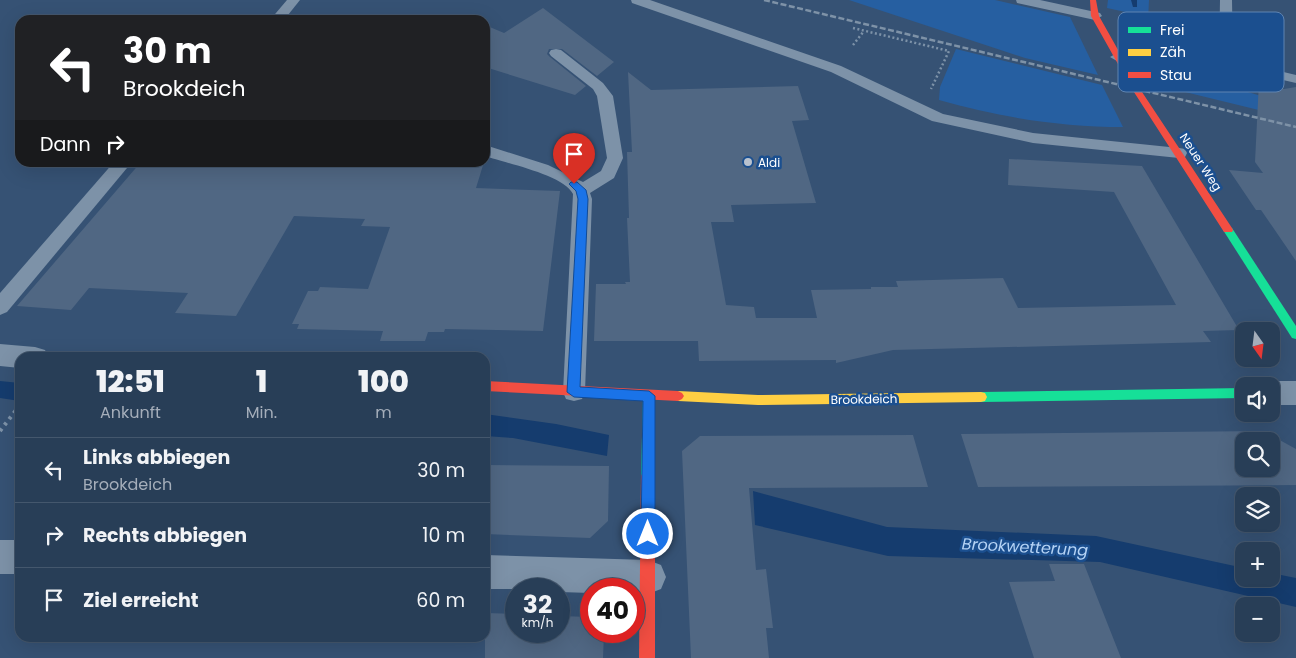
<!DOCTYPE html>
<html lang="de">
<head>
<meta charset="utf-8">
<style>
  :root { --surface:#283e57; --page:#344961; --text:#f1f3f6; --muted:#a5aeba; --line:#44576d }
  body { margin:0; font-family:Poppins,sans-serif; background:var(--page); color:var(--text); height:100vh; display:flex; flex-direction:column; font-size:19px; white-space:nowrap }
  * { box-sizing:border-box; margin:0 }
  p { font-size:16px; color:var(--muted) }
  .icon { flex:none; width:28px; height:28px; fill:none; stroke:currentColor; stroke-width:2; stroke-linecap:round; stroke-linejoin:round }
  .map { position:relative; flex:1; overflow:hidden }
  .sheet { position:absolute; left:15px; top:352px; width:475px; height:290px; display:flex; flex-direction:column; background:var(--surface); border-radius:15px; box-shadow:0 5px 20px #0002,0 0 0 1px var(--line) }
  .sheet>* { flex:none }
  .hud { position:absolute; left:15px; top:15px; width:475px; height:152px; border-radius:15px; box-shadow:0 5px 20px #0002,0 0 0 1px var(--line); background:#202124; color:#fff; overflow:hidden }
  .needle { width:32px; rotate:166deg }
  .buttons { position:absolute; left:1235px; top:322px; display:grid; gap:10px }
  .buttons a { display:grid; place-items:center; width:45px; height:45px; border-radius:10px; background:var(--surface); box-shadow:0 5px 20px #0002,0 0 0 1px var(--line); font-size:25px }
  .speed { position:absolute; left:505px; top:578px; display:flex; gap:10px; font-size:25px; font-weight:700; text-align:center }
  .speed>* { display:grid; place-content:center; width:65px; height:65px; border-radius:50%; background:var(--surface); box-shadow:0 5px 20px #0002,0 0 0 1px var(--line); line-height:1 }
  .speed small { font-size:12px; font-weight:400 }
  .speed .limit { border:8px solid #d22; background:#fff; color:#111 }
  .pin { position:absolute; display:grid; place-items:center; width:42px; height:42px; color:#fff; margin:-51px -21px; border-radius:50% 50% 50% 0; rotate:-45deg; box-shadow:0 0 5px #0007 }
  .pin .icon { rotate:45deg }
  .me { position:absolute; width:55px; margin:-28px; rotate:0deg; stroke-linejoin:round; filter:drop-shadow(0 0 4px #0008) }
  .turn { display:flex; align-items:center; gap:18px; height:105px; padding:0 25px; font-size:22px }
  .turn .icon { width:65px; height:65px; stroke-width:2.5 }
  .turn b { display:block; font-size:35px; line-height:42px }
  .then { display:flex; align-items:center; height:48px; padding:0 25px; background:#0003; gap:10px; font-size:19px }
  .eta { display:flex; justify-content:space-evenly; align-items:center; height:85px; text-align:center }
  .eta b { font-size:30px; font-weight:800; line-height:35px }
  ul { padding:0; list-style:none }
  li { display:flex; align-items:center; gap:15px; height:65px; padding:0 25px; border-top:1px solid var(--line) }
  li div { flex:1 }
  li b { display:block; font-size:19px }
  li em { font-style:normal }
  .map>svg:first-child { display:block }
  .green { fill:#265fa1 }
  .water { fill:#153c6e }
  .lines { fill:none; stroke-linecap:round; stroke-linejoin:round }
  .stream { fill:#153c6e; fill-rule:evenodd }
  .building { fill:#506783; fill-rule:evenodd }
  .path-far1 { stroke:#7d92a8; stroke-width:2.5; stroke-dasharray:2 2.5; stroke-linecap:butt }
  .path { stroke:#7d92a8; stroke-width:4; stroke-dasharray:3 4.5; stroke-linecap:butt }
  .lane { fill:#7d92a8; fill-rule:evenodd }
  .street { fill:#7d92a8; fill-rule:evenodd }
  .fast { fill:#16e098; fill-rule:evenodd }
  .slow { fill:#ffcf43; fill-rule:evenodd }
  .jam { fill:#f24e42; fill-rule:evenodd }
  .rail { stroke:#7e92a7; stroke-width:2.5; stroke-dasharray:6 2.5; stroke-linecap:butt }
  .route { fill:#1a73e8; stroke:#114b97 }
  .poi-dot { fill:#b9c2ce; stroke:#1b4f8f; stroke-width:2 }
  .labels { text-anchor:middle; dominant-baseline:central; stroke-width:5; stroke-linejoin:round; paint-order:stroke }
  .poi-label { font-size:12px; fill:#fff; stroke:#1b4f8f; text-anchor:start }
  .street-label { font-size:12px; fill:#fff; stroke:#1b4f8f }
  .near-water-label { font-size:16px; font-style:italic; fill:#b5d3f5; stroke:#1b4f8f }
  .key { fill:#1b4f8f; stroke:#5f84b1; stroke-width:1 }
  .key-label { font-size:14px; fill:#fff }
</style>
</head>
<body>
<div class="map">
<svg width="1296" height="658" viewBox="0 0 1296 658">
  <rect width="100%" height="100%" fill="#365274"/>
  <!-- green -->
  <g class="green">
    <polygon points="849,0 995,0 1070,17 1098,75 1025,58"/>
    <polygon points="1108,0 1149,0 1148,21 1164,54 1143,54 1131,49 1128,37 1137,35 1130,13 1107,8"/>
    <path d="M956,49l146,36 21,42c-62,0 -125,-10 -184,-27l1,-13z"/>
    <path d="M1147,68l61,2v10l83,25 5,14 -115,-28 -5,-4c-18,3 -19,-6 -29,-19z"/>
  </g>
  <!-- water -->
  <g class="water">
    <polygon points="0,381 20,383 20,401 0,398"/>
    <polygon points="485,414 556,424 609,435 607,456 513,438 485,436"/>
    <polygon points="753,491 887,527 1096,536 1244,568 1244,579 1271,579 1271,573 1296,578 1296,607 1100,562 888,556 755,525"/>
  </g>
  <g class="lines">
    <!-- stream -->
    <polygon class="stream" points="1131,0 1137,0 1137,7 1133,7"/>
  </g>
  <!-- building -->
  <g class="building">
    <polygon points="543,8 614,62 597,76 562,49 549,49 547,54 550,57 586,86 575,95 485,67 485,25 504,33"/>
    <polygon points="628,72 651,90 798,86 809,120 792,121 816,203 731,205 734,222 711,222 726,305 754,307 756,318 817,318 811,290 871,289 871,287 898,287 896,281 1003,278 1018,308 1176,305 1114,192 1008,185 1009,159 1142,166 1239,330 1203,331 1211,342 893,350 836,363 836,360 699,361 698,341 594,341 596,284 626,284 625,282 630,282 627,218 629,218 627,152 632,152"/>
    <polygon points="1259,81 1284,89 1296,87 1296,261 1261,210 1256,210 1229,170 1263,173 1255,162"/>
    <polygon points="141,162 484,162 476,188 560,191 543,331 445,329 444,332 428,332 425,341 380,341 383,331 297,329 299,324 292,324 308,291 318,291 320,287 368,289 390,227 361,226 365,219 294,216 236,316 175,313 188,293 89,288 71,310 17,306"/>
    <path d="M1263,431l33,18v36l-318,2 -17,-53zM1244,441h27v28h-27z"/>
    <polygon points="913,435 928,487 749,488 756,570 766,569 773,628 766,628 769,658 691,658 682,451 700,436"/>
    <polygon points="485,465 609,466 608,521 590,538 485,534"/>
    <polygon points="1049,564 1084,564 1121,658 1034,658 1009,582 1055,581"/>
    <polygon points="485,613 516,614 516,631 559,631 559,616 590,617 591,631 604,633 603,658 485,658"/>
  </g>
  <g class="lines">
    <!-- path-far1 -->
    <g class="path-far1">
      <polyline points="853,28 949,51 931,89"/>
      <polyline points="853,45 864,31"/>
    </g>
    <!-- path -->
    <polyline class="path" points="0,431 20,405"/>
    <!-- lane -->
    <g class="lane">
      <polygon points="287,0 300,0 284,20 270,20"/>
      <polygon points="631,0 650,0 841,66 943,114 1033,133 1179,148 1185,149 1187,153 1185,157 1179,158 1033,143 932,121 831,72 632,3"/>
      <polygon points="1016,0 1040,0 1100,13 1102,16 1095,20 1017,3"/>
      <polygon points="1220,0 1232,0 1233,60 1296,75 1296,83 1226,67 1117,61 1110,57 1117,53 1219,58"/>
      <path d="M556,49l5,1 42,33 10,13 10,62 -9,20 -24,15 2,6 -7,193 -3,7 -8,2 -8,-2 -3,-7 10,-198c-9,-19 -68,-31 -88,-38v-11l63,20 35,17 18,-11 6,-13 -10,-62 -4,-7 -42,-33 -2,-3 2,-3z"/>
      <polygon points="114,162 132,162 7,312 0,315 0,293"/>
    </g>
    <!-- street -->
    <g class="street">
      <polygon points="0,344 35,347 45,350 49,358 20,358 20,368 0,366"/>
      <polygon points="1271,381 1296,381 1296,405 1271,405 1271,386 1260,386"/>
      <rect x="0" y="540" width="20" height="34"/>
      <polygon points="485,555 648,560 661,565 666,577 661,589 648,594 634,594 634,589 591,589 591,593 559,592 559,589 485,589"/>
    </g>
    <!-- fast -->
    <g class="fast">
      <polygon points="1228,227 1232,228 1296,326 1296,339 1292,338 1223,230"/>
      <polygon points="1244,388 1244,398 981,402 977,401 975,397 977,393 981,392"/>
      <polygon points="649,391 653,393 655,396 655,476 653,480 648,482 643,480 641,476 643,396 645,393"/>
    </g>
    <!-- slow -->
    <polygon class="slow" points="678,391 758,395 981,392 985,393 987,397 985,401 981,402 758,405 678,401 674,399 672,396 674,393"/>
    <!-- jam -->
    <g class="jam">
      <polygon points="1090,0 1096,0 1099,16 1140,89 1232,228 1233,230 1232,232 1224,232 1132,89 1091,16"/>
      <polygon points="485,381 678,391 682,393 684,396 682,399 678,401 485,391"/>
      <polygon points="648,470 653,472 655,476 655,658 639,658 641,476 643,472"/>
    </g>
    <!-- rail -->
    <polyline class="rail" points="764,0 1296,127"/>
  </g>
  <!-- route -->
  <polygon class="route" points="571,182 577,182 586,190 588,199 580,387 649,391 655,396 655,534 653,538 648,540 643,538 641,534 643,401 574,397 567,392 578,199 576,191 569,184"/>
  <!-- markers -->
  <circle class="poi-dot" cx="748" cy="162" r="5"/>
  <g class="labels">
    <!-- poi labels -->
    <g class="poi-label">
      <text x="758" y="162">Aldi</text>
    </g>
    <!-- street labels -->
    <g class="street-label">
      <text transform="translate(1201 162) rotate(57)">Neuer Weg</text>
      <text transform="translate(864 399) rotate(-1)">Brookdeich</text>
    </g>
    <!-- near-water labels -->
    <g class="near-water-label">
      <text transform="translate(1025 547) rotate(3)">Brookwetterung</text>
    </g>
  </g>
  <!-- legend -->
  <rect x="1118" y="12" width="166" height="80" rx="8" class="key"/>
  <rect x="1128" y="27" width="23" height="6" fill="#16e098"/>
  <rect x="1128" y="49" width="23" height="7" fill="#ffcf43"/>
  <rect x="1128" y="72" width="23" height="6" fill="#f24e42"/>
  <g class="key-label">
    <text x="1160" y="35">Frei</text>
    <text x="1160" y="57">Zäh</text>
    <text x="1160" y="80">Stau</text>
  </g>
</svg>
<div class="buttons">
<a><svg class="needle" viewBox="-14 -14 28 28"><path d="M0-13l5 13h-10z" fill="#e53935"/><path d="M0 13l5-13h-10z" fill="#a5aeba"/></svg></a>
<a><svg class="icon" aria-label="sound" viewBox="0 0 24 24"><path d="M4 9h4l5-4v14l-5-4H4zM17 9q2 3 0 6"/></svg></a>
<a><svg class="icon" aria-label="search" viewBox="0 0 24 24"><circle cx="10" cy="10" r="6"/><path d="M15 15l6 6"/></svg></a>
<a><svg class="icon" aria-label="layers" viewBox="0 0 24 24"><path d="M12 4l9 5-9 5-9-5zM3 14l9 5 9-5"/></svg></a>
<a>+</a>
<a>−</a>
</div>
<div class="speed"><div>32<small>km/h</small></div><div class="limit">40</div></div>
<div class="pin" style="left:574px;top:184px;background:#d93025"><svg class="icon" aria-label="arrive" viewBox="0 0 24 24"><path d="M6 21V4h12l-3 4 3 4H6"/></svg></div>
<svg class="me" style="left:648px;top:534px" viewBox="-20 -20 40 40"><circle r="17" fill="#1a73e8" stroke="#fff" stroke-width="3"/><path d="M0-11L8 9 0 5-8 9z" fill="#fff"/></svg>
<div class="hud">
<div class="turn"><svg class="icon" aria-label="left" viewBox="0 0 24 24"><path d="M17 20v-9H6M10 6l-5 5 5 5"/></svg><div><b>30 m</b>Brookdeich</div></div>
<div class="then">Dann<svg class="icon" aria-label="right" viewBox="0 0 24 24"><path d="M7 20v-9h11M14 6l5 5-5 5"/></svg></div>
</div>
<section class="sheet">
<div class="eta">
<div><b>12:51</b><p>Ankunft</p></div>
<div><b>1</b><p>Min.</p></div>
<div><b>100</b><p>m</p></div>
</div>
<ul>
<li><svg class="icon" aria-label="left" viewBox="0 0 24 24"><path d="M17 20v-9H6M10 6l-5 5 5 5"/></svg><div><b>Links abbiegen</b><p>Brookdeich</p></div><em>30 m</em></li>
<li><svg class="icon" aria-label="right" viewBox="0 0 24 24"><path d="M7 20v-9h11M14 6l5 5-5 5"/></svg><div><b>Rechts abbiegen</b></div><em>10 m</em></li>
<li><svg class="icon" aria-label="arrive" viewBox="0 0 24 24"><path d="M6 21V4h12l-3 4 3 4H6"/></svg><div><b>Ziel erreicht</b></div><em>60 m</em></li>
</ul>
</section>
</div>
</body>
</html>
